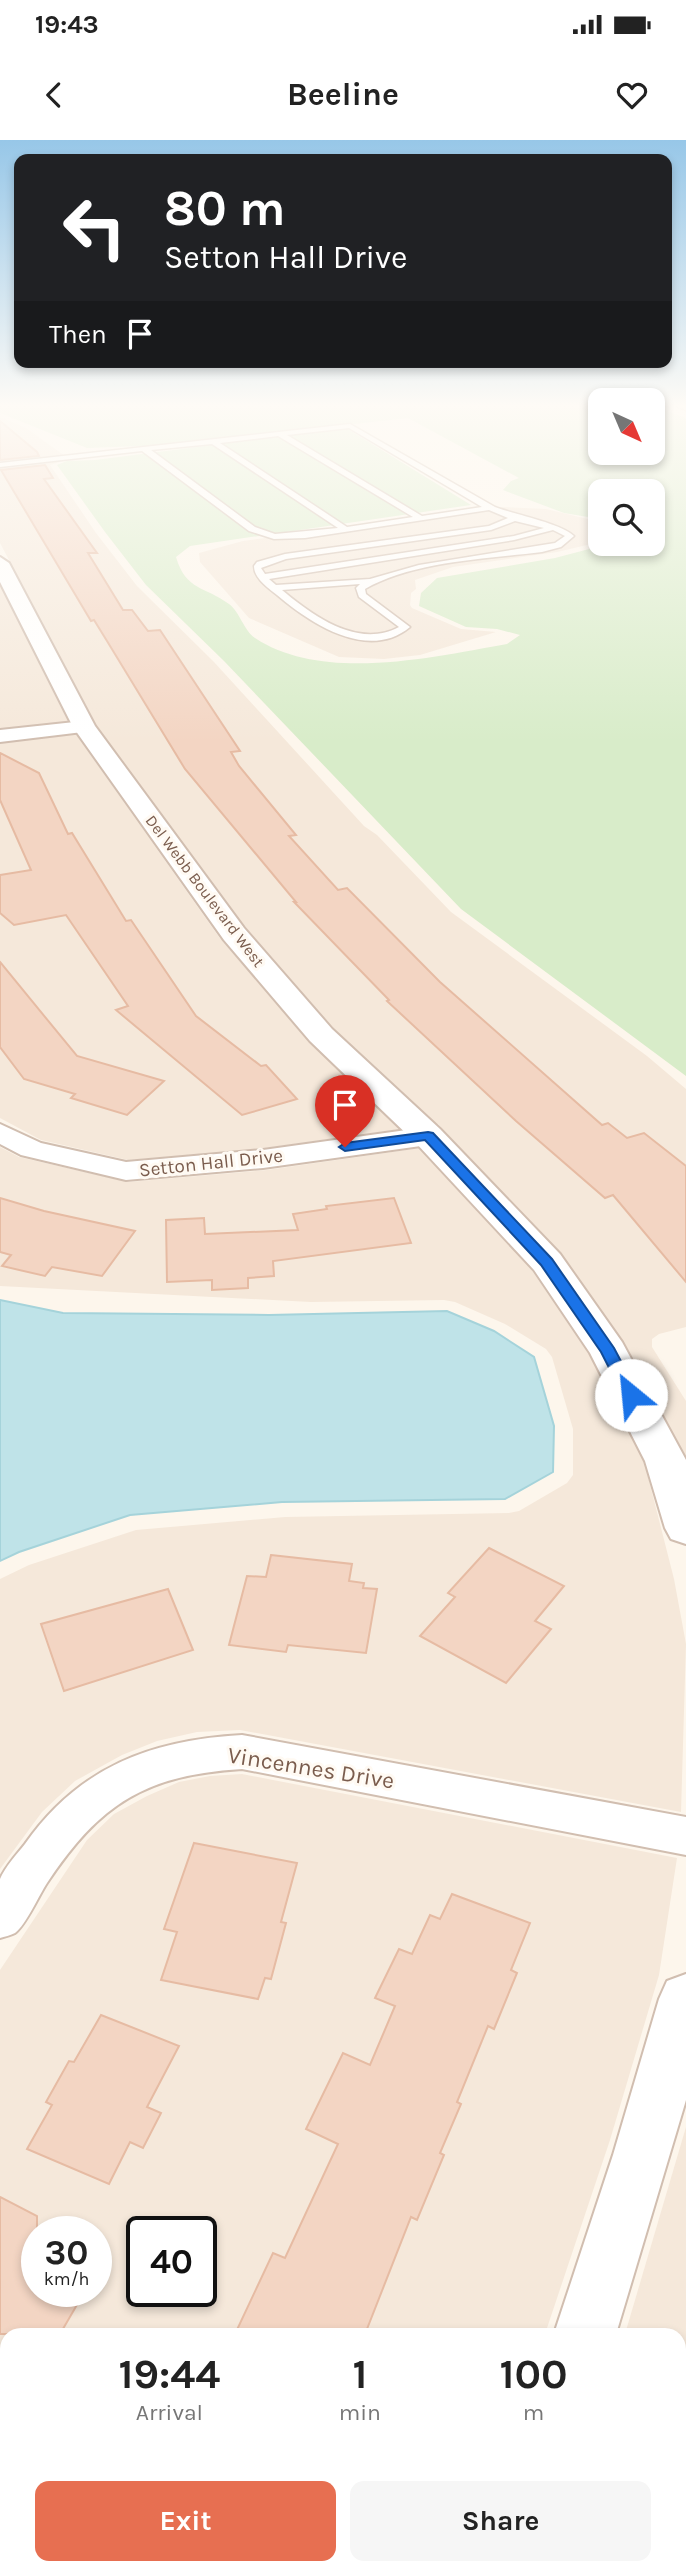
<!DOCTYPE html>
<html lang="en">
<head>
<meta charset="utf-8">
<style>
  :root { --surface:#fff; --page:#f6f6f6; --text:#222; --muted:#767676; --accent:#e76f51 }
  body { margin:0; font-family:Karla,sans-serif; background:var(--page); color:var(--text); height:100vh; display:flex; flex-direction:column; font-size:26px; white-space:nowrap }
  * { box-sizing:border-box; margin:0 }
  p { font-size:23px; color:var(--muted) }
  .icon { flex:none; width:38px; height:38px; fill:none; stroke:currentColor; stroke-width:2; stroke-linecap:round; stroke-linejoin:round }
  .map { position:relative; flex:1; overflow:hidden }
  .drawer { position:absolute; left:0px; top:2188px; width:686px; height:247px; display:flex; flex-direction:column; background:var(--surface); border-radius:21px 21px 0 0; box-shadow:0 4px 10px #0003 }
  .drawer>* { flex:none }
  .guide { position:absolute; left:14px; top:14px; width:658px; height:214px; border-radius:14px; box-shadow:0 4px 10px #0003; background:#202124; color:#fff; overflow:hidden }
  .needle { width:46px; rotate:136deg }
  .fabs { position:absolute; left:588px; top:248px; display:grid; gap:14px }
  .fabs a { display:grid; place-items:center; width:77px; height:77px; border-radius:14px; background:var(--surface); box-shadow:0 4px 10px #0003; font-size:35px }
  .speed { position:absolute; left:21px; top:2076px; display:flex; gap:14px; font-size:35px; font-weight:700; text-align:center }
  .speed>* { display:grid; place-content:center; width:91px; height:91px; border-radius:50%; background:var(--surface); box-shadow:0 4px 10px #0003; line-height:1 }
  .speed small { font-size:18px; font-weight:400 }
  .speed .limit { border:4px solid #111; border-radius:10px; background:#fff; color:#111 }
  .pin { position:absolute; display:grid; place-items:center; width:60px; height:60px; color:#fff; margin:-72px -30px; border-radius:50% 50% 50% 0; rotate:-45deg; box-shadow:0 0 7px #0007 }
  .pin .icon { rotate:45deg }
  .me { position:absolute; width:77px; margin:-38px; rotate:332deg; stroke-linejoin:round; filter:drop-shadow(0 0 5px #0008) }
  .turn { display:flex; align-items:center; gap:24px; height:147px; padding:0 35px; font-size:32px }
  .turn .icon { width:91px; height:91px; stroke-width:2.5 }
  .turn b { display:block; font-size:49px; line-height:60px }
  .then { display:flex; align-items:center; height:66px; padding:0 35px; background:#0003; gap:14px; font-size:26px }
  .eta { display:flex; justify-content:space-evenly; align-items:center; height:119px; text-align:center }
  .eta b { font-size:42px; font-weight:700; line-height:49px }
  .cta { display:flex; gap:14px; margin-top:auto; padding:14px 35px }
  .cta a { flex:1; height:80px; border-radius:14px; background:var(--accent); color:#fff; font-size:28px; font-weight:700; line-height:80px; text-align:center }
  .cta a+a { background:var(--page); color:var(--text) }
  .status { display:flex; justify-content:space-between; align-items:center; height:49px; padding:0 35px; background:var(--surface); direction:ltr }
  .status svg { height:19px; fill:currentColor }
  header { display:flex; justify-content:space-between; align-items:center; height:91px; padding:0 35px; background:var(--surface); font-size:32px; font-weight:700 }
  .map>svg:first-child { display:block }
  .residential { fill:#f5e8da; fill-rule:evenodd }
  .green { fill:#d8ecc9 }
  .water { fill:#bfe3e8; stroke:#a5d3da; stroke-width:2 }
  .building { fill:#f3d5c3; stroke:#e6bba3; stroke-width:2 }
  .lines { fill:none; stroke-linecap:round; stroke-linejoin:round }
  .service-casing { stroke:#d1beb0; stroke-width:3 }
  .minor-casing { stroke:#d1beb0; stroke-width:4 }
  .tertiary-casing { stroke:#d1beb0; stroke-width:4 }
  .service { fill:#fff; fill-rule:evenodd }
  .minor { fill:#fff; fill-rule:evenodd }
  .tertiary { fill:#fff; fill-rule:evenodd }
  .route { fill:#1a73e8; stroke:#114b97; stroke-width:2 }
  .labels { text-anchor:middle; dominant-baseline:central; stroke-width:6; stroke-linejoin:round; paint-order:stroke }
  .far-street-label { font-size:16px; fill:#7a5c4d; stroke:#fffaf3 }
  .street-label { font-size:19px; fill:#7a5c4d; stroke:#fffaf3 }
  .near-street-label { font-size:23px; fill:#7a5c4d; stroke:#fffaf3 }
</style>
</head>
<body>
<div class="status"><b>19:43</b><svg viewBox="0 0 49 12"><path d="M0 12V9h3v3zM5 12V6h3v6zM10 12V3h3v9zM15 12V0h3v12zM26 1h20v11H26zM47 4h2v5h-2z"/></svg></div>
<header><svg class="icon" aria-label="back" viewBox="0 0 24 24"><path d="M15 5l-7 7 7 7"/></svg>Beeline<svg class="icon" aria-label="heart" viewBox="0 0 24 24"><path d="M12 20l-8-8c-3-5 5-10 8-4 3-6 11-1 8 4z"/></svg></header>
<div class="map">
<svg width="686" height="2433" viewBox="0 0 686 2433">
  <rect width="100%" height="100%" fill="#fdf6ec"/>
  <!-- residential -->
  <g class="residential">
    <polygon points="0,277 26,288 69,319 50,325 96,393 137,446 214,522 364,686 377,695 451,772 647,916 686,949 686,1187 659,1194 652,1199 652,1207 686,1261 686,1317 628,1209 565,1119 438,984 435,984 336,892 248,792 96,585 0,403"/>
    <polygon points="502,367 546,369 600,382 600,402 557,412 453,427 415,440 416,449 411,453 410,465 412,468 461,489 496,492 420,515 384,519 339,517 249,478 200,422 199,413 243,401"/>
    <polygon points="0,444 69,583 0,591"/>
    <polygon points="75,593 219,797 306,898 401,989 258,1009 128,1020 41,1000 0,978 0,601"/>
    <polygon points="0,1007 19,1017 129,1042 267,1030 420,1008 529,1126 588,1213 644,1321 674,1439 686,1504 681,1672 240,1590 197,1592 157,1601 122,1615 75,1641 42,1672 0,1729 0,1439 29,1425 136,1390 285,1377 509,1373 519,1371 567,1343 573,1335 573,1289 552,1217 546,1209 505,1184 455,1162 444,1160 311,1162 0,1146"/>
    <path d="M242,1634l435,84 -18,117 -49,165 -65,194h-538v233h459l-1,6h-465v-603l87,-130 27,-26 33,-18 32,-14 31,-6zM37,2091h59v60h-59zM142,2091h59v60h-59z"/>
    <polygon points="686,1987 686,2433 552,2433 554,2427 679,2427 679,2194 625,2194"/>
  </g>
  <!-- green -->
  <path class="green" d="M0,263h600v50h53v-47l33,12v658l-225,-167 -237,-248 -78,-76 -41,-53 -48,-67 10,-4 28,-1 251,-32 125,77 -281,41 -14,11c10,34 29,29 53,47 11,8 15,27 26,34 68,45 178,19 252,6l13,-9 -23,-6 -31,-2 -47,-21 2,-13 16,-15 118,-20 53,-14h45v-52h-53v27l-36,-6 -61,-23 8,-9 8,-3 -111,-60 -240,27 -81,3 -87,-35z"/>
  <!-- water -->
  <polygon class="water" points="0,1160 63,1173 269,1175 447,1171 494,1191 534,1217 554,1286 553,1332 505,1359 282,1362 130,1375 19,1412 0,1421"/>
  <!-- building -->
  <g class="building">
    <polygon points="0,281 37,312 39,316 0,320"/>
    <polygon points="45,325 53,338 44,339 97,413 88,413 123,470 132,470 148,491 160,490 240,611 231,612 239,626 296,695 289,696 338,750 347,748 440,842 602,985 608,983 627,998 644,993 686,1026 686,1142 613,1055 605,1058 516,981 387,861 389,860 294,762 296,762 185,629 107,501 94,480 91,481 1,330"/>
    <polygon points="0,613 39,633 68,694 72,693 126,781 131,780 196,876 261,926 266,925 297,959 242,975 116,870 128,866 66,775 14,785 0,773 0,735 31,730 0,660"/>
    <polygon points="0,822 77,916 164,941 127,975 71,958 75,954 24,939 0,907"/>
    <polygon points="0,1058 44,1071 135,1091 102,1136 52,1127 45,1136 2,1126 11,1115 0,1112"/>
    <polygon points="394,1058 411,1103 273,1121 274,1136 248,1138 248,1148 212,1150 212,1140 167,1142 166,1080 204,1078 205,1094 298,1090 293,1074 327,1069 326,1066"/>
    <polygon points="489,1408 564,1446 535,1481 551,1489 506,1543 420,1496 455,1457 448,1453"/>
    <polygon points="271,1415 352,1424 349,1441 364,1443 363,1448 377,1449 366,1513 288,1505 286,1512 229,1505 247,1436 266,1437"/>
    <polygon points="168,1449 193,1510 64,1551 41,1484"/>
    <polygon points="194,1703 297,1723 281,1782 286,1783 271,1839 265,1838 258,1859 161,1840 177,1792 164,1789"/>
    <polygon points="452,1754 530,1783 511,1830 517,1833 494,1889 488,1886 457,1962 461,1964 440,2013 444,2015 417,2080 411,2077 365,2194 235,2194 273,2113 285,2118 338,2004 306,1989 343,1913 370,1925 395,1866 375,1858 399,1809 412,1814 430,1775 440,1779"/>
    <polygon points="101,1875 179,1906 147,1967 161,1973 143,2008 130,2002 109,2044 27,2009 52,1965 46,1962 69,1921 74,1922"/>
    <polygon points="0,2057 37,2076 37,2151 85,2151 60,2194 0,2194"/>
  </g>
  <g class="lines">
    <defs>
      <g id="service">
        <polygon points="671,263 686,266 686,270 672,264"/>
        <path d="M350,284l145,83c21,8 65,16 79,29l-13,11 -19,5c-55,7 -128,9 -177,37l1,5 44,33c-42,35 -100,-4 -133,-32 -10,-8 -23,-17 -23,-29l3,-4 28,-8 204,-28 19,-8 -19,-8 -184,28 -31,1 -25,-8 -107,-80 -142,16v-4zM349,288l133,79 -60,9 -135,-81zM278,296l135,81 -66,10 -127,-84zM212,304l126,84 -63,6 -20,-7 -104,-77zM515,381l29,7 -30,8 -249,38 -4,-6 25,-9 205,-29zM553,390l12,6 -10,7 -136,22 -49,14 -94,6 -7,-6 245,-39zM360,444l-4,4 3,9 40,30c-41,22 -86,-11 -117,-37z"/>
      </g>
      <g id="minor">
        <polygon points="84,581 91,583 94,587 91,591 0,602 0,590"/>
        <polygon points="0,984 41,1003 126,1022 263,1010 428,987 438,990 442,996 438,1002 428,1005 263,1028 126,1040 21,1015 0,1004"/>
        <path d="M242,1595l444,82v38l-444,-86c-96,6 -142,34 -195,114 -8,12 -21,42 -32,50 -4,2 -11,4 -15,5 0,-15 0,-46 0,-59 5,-12 17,-25 25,-35 54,-77 126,-104 217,-109z"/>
      </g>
      <g id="tertiary">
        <polygon points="0,417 9,423 95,586 244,788 332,889 440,989 560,1114 622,1202 686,1320 686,1404 671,1399 665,1388 645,1321 590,1213 534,1130 416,1003 310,901 224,800 73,587 0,442"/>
        <polygon points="686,1834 686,1960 616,2194 554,2194 613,2015 659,1859 667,1841"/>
        <polygon points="476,2427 544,2427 542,2433 474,2433"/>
      </g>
    </defs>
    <!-- service casing -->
    <use href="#service" class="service-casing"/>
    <!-- minor casing -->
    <use href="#minor" class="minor-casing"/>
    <!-- tertiary casing -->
    <use href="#tertiary" class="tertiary-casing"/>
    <!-- service -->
    <use href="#service" class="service"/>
    <!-- minor -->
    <use href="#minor" class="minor"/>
    <!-- tertiary -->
    <use href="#tertiary" class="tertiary"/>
  </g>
  <!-- sky -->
  <linearGradient id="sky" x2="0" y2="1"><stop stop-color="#97c7e8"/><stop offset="0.44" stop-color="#fefbf6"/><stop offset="1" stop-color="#fefbf6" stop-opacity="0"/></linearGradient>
  <rect width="686" height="603" fill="url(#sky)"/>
  <!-- route -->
  <polygon class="route" points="428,992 433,993 552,1119 614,1208 639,1255 637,1259 625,1259 601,1212 541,1125 425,1000 345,1011 339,1007 345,1003"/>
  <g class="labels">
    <!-- far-street labels -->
    <g class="far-street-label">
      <text transform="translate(205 751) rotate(53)">Del Webb Boulevard West</text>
    </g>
    <!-- street labels -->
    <g class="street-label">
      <text transform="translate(211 1023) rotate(-6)">Setton Hall Drive</text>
    </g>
    <!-- near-street labels -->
    <g class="near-street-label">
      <text transform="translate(311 1628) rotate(9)">Vincennes Drive</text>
    </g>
  </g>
</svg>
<div class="fabs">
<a><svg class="needle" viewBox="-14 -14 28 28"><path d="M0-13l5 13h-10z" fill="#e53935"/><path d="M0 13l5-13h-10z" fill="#767676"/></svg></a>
<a><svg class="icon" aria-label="search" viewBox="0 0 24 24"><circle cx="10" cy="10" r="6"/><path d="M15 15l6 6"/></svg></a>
</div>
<div class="speed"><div>30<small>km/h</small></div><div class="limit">40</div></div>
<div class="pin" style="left:345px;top:1007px;background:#d93025"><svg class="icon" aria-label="arrive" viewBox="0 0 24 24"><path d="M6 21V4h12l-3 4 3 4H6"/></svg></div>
<svg class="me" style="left:631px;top:1255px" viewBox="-20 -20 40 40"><circle r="19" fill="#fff"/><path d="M0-13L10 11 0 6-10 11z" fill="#1a73e8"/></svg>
<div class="guide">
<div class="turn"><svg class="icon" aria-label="left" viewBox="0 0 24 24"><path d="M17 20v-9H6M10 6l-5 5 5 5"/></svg><div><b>80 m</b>Setton Hall Drive</div></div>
<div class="then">Then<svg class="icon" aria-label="arrive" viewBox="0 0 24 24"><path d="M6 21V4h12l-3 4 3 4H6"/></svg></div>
</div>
<section class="drawer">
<div class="eta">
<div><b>19:44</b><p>Arrival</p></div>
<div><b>1</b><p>min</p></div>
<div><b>100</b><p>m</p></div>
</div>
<div class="cta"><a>Exit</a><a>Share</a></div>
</section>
</div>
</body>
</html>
